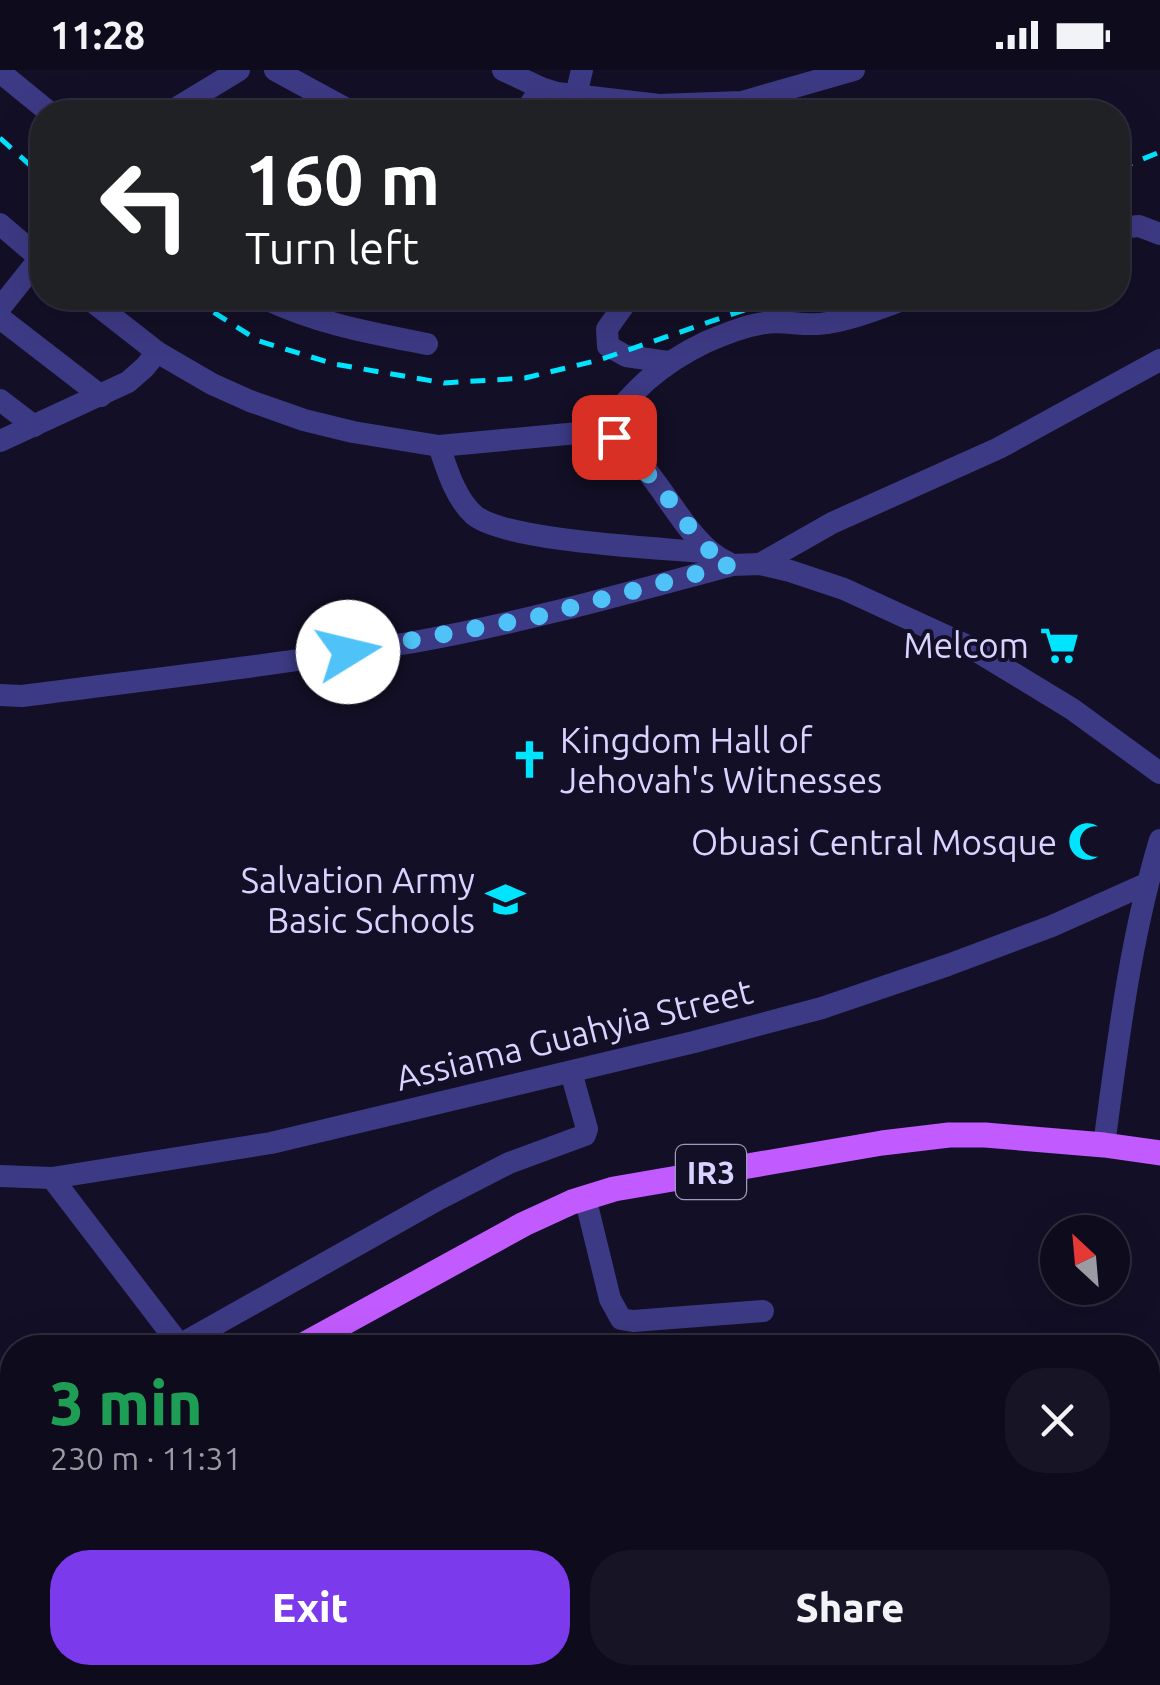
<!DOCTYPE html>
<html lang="en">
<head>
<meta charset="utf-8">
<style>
  :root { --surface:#0e0b1c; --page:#171425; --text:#f1f3f6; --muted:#9b9ba3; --line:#2e2b3b; --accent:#7c3aed }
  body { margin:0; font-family:Ubuntu,sans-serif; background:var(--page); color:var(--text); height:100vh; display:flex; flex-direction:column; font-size:38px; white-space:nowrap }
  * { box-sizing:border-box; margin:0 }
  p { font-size:32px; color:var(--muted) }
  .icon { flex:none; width:55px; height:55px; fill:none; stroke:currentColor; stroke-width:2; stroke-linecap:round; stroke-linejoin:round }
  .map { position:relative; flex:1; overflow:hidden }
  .panel { position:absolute; left:0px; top:1265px; width:1160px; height:350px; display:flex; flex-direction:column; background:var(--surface); border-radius:40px 40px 0 0; box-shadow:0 10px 40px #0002,0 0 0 2px var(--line) }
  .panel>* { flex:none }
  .banner { position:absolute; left:30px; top:30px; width:1100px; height:210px; border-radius:40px; box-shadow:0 10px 40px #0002,0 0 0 2px var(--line); background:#202124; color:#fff; overflow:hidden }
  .needle { width:65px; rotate:334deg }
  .controls { position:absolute; left:1040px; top:1145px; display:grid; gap:20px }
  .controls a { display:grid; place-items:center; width:90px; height:90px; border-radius:50%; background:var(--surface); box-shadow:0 10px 40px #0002,0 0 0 2px var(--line); font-size:50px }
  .pin { position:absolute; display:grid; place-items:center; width:85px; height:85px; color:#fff; margin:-42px; border-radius:20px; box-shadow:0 5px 15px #0006 }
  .me { position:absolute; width:110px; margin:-55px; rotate:81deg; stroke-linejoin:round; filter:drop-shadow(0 0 8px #0008) }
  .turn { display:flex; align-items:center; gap:35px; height:210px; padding:0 50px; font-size:45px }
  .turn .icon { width:130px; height:130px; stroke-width:2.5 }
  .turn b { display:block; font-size:70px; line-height:85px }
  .round { display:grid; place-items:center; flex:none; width:105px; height:105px; border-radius:40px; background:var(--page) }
  .headline { display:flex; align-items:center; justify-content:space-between; height:170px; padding:0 50px }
  h1 { font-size:60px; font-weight:800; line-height:75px; color:#1e9e55 }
  .action { display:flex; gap:20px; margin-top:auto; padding:20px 50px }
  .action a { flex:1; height:115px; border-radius:40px; background:var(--accent); color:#fff; font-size:40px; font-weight:800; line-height:115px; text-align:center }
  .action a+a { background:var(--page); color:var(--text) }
  .status { display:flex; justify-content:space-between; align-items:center; height:70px; padding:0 50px; background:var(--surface); direction:ltr }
  .status svg { height:28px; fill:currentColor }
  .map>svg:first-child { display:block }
  .green { fill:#12302f }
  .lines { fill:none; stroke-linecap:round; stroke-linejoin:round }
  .minor { stroke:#3d3a85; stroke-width:22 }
  .major { stroke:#c25bff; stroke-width:25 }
  .rail { stroke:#00e5ff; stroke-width:5; stroke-dasharray:15 12; stroke-linecap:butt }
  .route { stroke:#4fc3f7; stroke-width:18; stroke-dasharray:0 32.4 }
  .labels { text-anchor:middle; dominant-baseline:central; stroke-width:8; stroke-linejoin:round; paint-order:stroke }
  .shield { fill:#130f26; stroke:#9e99be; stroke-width:2.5 }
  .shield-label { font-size:32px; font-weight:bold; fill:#d9d4ff }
  .poi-label { font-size:35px; fill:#d9d4ff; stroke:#130f26; text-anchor:end }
  .street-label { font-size:35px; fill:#d9d4ff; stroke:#130f26 }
</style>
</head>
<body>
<div class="status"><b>11:28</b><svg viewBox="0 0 49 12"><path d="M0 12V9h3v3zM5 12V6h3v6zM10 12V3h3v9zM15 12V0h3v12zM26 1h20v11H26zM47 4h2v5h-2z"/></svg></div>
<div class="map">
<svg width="1160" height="1615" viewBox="0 0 1160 1615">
  <rect width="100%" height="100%" fill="#130f26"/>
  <!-- green -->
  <polygon class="green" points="597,1602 1104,1602 1156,1615 590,1615 589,1609"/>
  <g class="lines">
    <!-- minor -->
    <g class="minor">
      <polyline points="275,0 352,42"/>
      <polyline points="503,0 541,18 557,23 659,35 742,32 854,0"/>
      <polyline points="0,2 49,42"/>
      <polyline points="576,25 582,0"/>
      <polyline points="750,34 784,39 841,42"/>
      <polyline points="170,42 239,0"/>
      <polyline points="525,42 541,18"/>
      <polyline points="0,154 42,190"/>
      <polyline points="1118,158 1139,156 1160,164"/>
      <path d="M88,228l69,54 55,32 38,17 54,19 49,12 86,14 161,-15c48,20 73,90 111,121 6,5 14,9 21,13"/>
      <path d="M264,228c51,25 107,35 163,46"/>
      <polyline points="629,228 607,259 608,276 626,286 668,292"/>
      <polyline points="0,238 40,188"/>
      <polyline points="0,248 101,326"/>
      <polyline points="0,330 34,356"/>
      <path d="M600,361c35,-41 56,-65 106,-89 19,-8 38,-16 59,-19 20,-3 41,4 62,0 27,-4 56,-16 81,-25"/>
      <polyline points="0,371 128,312 145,297 157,282"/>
      <path d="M439,376c8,23 16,52 35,69 33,27 190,33 238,38"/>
      <polyline points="760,494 832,453 999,378 1160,290"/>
      <path d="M0,625l22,1c131,-17 262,-32 392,-54 107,-19 213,-49 318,-77l28,-1 30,7 54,18 126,58 102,62 88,64"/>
      <path d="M1104,1075c14,-103 26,-206 56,-305"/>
      <polyline points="0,1106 52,1108 271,1073 694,972 822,938 948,895 1052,856 1146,814"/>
      <polyline points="52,1108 182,1278"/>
      <polyline points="585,1127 610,1229 621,1249 633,1251 763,1241"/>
      <polyline points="174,1278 439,1129 509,1093 585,1065 587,1059 571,1002"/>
      <polyline points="0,1377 12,1391"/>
      <polyline points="0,1427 12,1416"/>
      <polyline points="181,1602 189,1615"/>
      <polyline points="445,1602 451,1615"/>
      <polyline points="410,1615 423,1602"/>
    </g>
    <!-- major -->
    <g class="major">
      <polyline points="298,1278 524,1154 572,1132 614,1119 882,1073 949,1065 985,1065 1104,1075 1160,1083"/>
      <polyline points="0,1503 12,1492"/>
    </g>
    <!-- rail -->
    <g class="rail">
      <polyline points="0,68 42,106"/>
      <polyline points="1118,99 1160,82"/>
      <polyline points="191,228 259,271 334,294 444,313 525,308 599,290 779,228"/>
    </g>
  </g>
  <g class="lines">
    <!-- route -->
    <polyline class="route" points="348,582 536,547 732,494 712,483 696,466 668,428 627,379 614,367"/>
  </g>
  <!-- icons -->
  <defs>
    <symbol id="supermarket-bare" viewBox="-9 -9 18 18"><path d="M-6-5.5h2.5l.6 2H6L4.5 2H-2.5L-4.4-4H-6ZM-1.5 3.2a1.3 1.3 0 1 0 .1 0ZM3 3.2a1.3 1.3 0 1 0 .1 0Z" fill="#00e5ff" stroke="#130f26" stroke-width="2.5" paint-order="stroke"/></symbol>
    <symbol id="church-bare" viewBox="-9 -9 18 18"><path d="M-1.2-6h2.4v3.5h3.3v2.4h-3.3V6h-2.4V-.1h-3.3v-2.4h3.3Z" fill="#00e5ff" stroke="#130f26" stroke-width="2.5" paint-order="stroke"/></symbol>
    <symbol id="mosque-bare" viewBox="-9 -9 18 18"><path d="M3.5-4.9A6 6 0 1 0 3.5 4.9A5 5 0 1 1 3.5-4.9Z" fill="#00e5ff" stroke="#130f26" stroke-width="2.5" paint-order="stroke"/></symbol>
    <symbol id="school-bare" viewBox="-9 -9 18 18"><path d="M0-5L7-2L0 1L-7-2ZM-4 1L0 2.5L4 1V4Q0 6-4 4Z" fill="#00e5ff" stroke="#130f26" stroke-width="2.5" paint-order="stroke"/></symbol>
  </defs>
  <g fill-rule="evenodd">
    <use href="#supermarket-bare" x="1032" y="548" width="55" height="55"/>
    <use href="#church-bare" x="502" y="662" width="55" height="55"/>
    <use href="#mosque-bare" x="1060" y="744" width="55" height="55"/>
    <use href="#school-bare" x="478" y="802" width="55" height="55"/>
  </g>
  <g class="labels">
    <!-- shield labels -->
    <rect class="shield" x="676" y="1075" width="70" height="54" rx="8"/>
    <g class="shield-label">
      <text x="711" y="1102">IR3</text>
    </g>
    <!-- poi labels -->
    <g class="poi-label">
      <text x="1029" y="575">Melcom</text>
      <text x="560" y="670" text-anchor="start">Kingdom Hall of<tspan x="560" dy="40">Jehovah's Witnesses</tspan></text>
      <text x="1057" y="772">Obuasi Central Mosque</text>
      <text x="475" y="810">Salvation Army<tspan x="475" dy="40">Basic Schools</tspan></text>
    </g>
    <!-- street labels -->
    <g class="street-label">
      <text transform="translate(574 964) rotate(-14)">Assiama Guahyia Street</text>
    </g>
  </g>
</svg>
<div class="controls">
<a><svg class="needle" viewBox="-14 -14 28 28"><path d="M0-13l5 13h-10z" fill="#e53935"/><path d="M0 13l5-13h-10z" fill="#9b9ba3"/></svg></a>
</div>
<div class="pin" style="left:614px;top:367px;background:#d93025"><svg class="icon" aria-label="arrive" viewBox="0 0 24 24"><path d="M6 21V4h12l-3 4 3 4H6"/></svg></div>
<svg class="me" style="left:348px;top:582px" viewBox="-20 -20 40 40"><circle r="19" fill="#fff"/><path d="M0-13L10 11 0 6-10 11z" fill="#4fc3f7"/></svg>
<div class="banner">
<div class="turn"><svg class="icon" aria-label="left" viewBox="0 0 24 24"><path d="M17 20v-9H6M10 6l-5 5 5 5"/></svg><div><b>160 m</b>Turn left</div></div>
</div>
<section class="panel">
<div class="headline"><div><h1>3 min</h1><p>230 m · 11:31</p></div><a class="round"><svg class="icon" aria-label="close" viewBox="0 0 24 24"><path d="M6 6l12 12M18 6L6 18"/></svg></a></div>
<div class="action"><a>Exit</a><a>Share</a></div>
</section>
</div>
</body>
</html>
